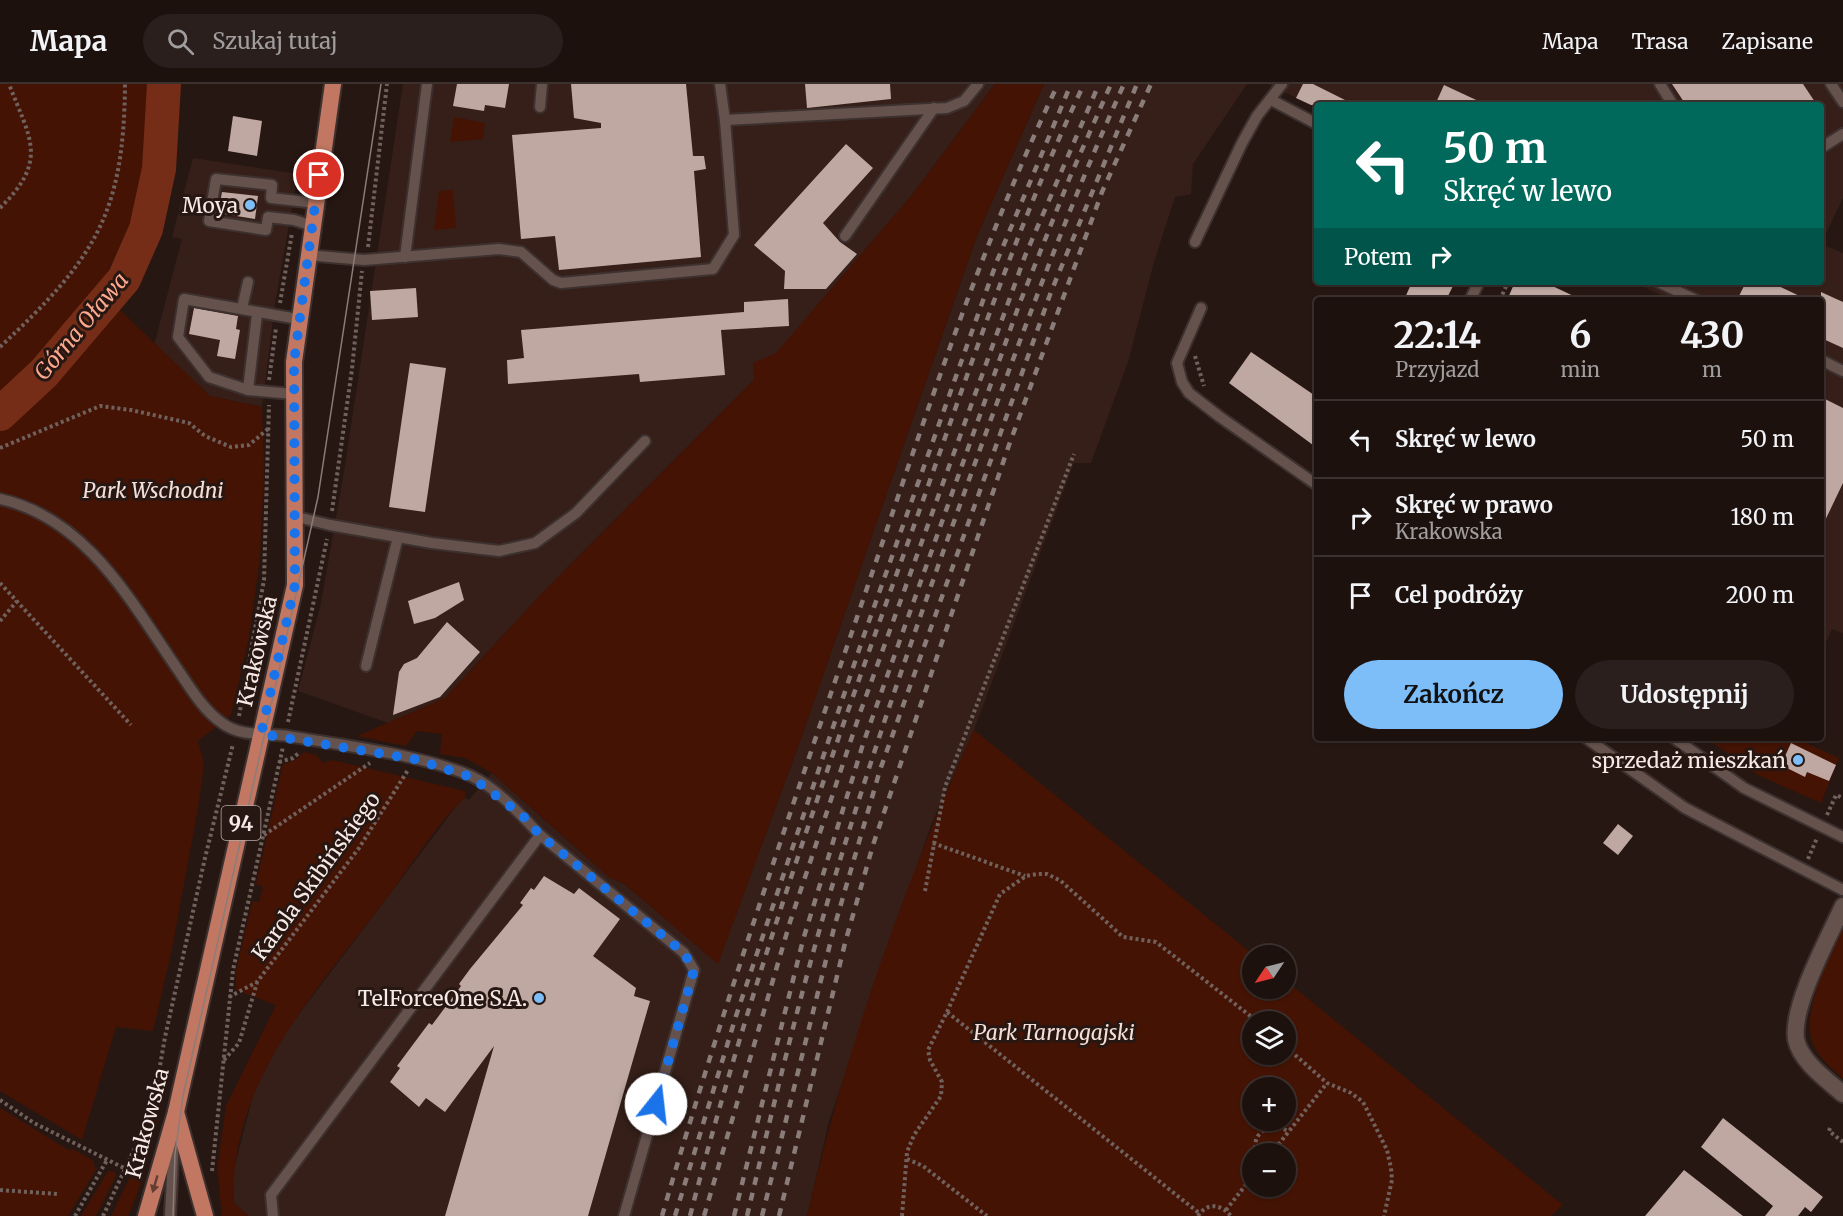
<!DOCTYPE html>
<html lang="pl">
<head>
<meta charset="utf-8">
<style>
  :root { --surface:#1d110e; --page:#2a1f1c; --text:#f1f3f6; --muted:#a09d9e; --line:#3b312e; --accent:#7dbef9 }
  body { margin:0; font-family:Merriweather,serif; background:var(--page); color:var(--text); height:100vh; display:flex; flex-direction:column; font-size:22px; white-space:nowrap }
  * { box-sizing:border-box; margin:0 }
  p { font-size:20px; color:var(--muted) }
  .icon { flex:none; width:33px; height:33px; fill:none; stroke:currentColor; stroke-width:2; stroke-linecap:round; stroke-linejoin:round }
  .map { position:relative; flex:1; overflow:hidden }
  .panel { position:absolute; left:1314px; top:213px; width:510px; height:444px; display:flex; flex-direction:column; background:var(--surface); border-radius:6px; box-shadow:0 2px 4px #0004,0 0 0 2px var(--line) }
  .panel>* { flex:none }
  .banner { position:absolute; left:1314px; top:18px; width:510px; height:183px; border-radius:6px; box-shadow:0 2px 4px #0004,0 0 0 2px var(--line); background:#00695c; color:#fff; overflow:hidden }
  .needle { width:39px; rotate:235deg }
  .tools { position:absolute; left:1242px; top:861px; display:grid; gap:12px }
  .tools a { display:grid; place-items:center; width:54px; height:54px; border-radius:50%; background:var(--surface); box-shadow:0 2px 4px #0004,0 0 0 2px var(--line); font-size:30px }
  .pin { position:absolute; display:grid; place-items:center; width:51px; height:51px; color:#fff; margin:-26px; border:3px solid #fff; border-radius:50%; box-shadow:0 2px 6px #0007 }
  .me { position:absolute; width:66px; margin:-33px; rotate:16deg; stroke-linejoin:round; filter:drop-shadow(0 0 4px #0008) }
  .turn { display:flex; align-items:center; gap:21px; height:126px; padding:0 30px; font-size:27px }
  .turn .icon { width:78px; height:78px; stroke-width:2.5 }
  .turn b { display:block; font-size:42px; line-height:51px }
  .then { display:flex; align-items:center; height:57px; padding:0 30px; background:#0003; gap:12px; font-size:22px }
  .eta { display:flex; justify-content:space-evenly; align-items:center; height:102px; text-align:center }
  .eta b { font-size:36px; font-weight:700; line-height:42px }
  .primary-button { display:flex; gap:12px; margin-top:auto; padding:12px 30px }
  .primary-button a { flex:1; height:69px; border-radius:36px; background:var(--accent); color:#111; font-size:24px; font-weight:700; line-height:69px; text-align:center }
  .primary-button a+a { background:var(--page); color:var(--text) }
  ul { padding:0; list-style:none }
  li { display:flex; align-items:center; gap:18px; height:78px; padding:0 30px; border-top:2px solid var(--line) }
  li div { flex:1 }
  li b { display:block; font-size:22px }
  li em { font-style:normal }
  header { display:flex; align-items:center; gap:36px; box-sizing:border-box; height:84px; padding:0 30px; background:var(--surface); border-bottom:2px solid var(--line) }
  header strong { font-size:28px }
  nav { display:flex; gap:33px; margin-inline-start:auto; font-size:21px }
  .search { width:420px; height:54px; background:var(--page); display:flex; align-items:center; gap:15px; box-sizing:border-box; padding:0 21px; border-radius:33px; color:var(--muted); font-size:22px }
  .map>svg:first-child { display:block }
  .built { fill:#351f18 }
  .green { fill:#441304; fill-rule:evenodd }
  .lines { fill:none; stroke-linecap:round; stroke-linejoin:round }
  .river { stroke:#752d17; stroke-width:34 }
  .building { fill:#bfa8a2 }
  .service-casing { stroke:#3d3130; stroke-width:14 }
  .minor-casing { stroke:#3d3130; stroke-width:20 }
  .primary-casing { stroke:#3d3130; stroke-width:20 }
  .path { stroke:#70615d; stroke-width:4; stroke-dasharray:3 3; stroke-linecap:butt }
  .service { stroke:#66524c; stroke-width:10 }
  .minor { stroke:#66524c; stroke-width:16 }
  .primary { stroke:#c17761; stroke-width:16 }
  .tram { stroke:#8a7c78; stroke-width:1.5 }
  .rail { stroke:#8a7c78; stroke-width:4.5; stroke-dasharray:8 8; stroke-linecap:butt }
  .oneway { fill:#653d32 }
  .route { stroke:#1a73e8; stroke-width:10; stroke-dasharray:0 18 }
  .poi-dot { fill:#7dbef9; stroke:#271712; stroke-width:2 }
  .labels { text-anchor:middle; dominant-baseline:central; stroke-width:6; stroke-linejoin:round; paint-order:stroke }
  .shield { fill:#271712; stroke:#b8aaa6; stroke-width:1.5 }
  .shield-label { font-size:20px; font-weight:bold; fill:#f6e9e6 }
  .poi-label { font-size:21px; fill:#f6e9e6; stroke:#271712; text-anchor:end }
  .park-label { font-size:21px; font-style:italic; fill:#f5ded7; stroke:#271712 }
  .street-label { font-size:21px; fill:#f6e9e6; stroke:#271712 }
  .water-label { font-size:22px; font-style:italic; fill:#fea88e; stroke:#271712 }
</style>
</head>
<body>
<header>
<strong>Mapa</strong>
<div class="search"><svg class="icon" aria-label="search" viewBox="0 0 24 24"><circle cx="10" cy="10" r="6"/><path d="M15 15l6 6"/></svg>Szukaj tutaj</div>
<nav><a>Mapa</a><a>Trasa</a><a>Zapisane</a></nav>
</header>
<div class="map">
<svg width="1843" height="1132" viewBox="0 0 1843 1132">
  <rect width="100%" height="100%" fill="#271712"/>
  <!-- built -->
  <g class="built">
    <polygon points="403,0 995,0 912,111 776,270 768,273 754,296 546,505 445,614 388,639 298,607 321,519 344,388"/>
    <polygon points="1044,0 1247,0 1193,80 1191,110 1175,113 1154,178 1128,278 1091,379 1074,379 974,646 931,741 829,1037 807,1132 249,1132 234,1119 233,1089 255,1004 287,946 458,720 465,714 469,716 492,689 610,794 623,799 718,879 799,660 977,152"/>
    <polygon points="1268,0 1843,0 1843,114 1821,160 1843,169 1843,549 1832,545 1821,569 1821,216 1671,216 1633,198 1821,198 1821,21 1317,21 1317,24"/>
    <polygon points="193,74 298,90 275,220 262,323 210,312 154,261 182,155 172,153"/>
  </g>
  <!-- green -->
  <g class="green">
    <polygon points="0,0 150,0 149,55 144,112 99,206 210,312 262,323 264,387 260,473 249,554 231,631 198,657 204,680 198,724 172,865 153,947 116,943 82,1056 0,1007"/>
    <polygon points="995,0 1044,0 977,152 799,660 718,880 623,799 610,794 492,689 465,674 440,670 442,650 417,647 406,662 357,652 445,614 546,505 754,296 753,279 776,269 912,111"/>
    <polygon points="454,33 485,39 483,55 450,58"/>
    <polygon points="453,106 456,144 434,146 439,107"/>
    <path d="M974,646l280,225 -2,33h34v-7l277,224 -12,11h-744c39,-166 96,-330 167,-486zM1252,938h34v32h-34zM1252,1004h34v32h-34zM1252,1070h34v32h-34z"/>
    <polygon points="1706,654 1795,654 1839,674 1821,719 1758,691"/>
    <path d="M304,668l12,3 7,8 9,-3 133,31v7c-27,23 -54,68 -76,97 -68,91 -161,186 -155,308l15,13h-27l-5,-47 9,-63 50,-101 -40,-15v-19l16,-69h7l4,-15 -7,-3 27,-120 12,-4z"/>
    <path d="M1843,843v152c-9,-9 -22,-19 -28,-31 -18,-31 15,-91 28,-121z"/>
    <path d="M162,1007l2,1c-10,42 -18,85 -36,124h-17l23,-47z"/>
    <polygon points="0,1024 70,1067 71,1064 94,1077 94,1082 97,1084 68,1132 0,1132"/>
    <polygon points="108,1087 115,1088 116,1092 96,1132 81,1132"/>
  </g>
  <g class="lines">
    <!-- river -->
    <polyline class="river" points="0,330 44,289 124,195 146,145 159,85 164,0"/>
  </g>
  <!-- building -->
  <g class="building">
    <polygon points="457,0 509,0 505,24 485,21 484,27 453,22"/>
    <polygon points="571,0 686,0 693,72 704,72 706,85 694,87 701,173 559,186 555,152 521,155 512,51 601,44 601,39 574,34"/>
    <polygon points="805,0 890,0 891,15 807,24"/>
    <polygon points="1303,0 1313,0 1355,21 1311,21 1296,14"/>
    <polygon points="1672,0 1803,0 1817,21 1686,21"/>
    <polygon points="1444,1 1487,21 1435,21"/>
    <polygon points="233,32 262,37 257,72 228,67"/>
    <polygon points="846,60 873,84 823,139 840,158 857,170 826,205 784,205 785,187 754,161"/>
    <polygon points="222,108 258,112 255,135 218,129"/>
    <polygon points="1412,198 1455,198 1446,216 1404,216"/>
    <polygon points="1515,198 1544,198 1582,216 1507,216"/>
    <polygon points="1746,198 1770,198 1808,216 1737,216"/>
    <polygon points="416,204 418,233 372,236 370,207"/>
    <polygon points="1821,208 1843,218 1843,264 1821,254"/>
    <polygon points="788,215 789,242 721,246 725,291 640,298 639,290 508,300 507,276 524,274 521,246 744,228 744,218"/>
    <polygon points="194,224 238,232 236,245 240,246 235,275 217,272 220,256 189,250"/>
    <polygon points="1251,268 1317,313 1317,364 1229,299"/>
    <polygon points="410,279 446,284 425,428 389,423"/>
    <polygon points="1821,313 1843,324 1843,399 1821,445"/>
    <polygon points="459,498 464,516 435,534 414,540 408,517"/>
    <polygon points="447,538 480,568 440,613 393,631 399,588 404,580 417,574"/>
    <polygon points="1791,659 1836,681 1829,697 1807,688 1805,693 1781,681"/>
    <polygon points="1618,740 1633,752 1618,771 1603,759"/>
    <polygon points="544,792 574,810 579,804 620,835 593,872 636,904 634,912 650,917 588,1132 445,1132 494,962 445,1028 426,1014 419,1023 390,998 400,984 397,982 429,939 432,941 461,902 459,900 470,885 523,821 520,819 531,804 534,806"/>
    <polygon points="1723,1034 1823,1113 1811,1128 1805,1123 1798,1132 1765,1132 1773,1122 1701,1063"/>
    <polygon points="1684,1086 1743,1132 1645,1132"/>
  </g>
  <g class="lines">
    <defs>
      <g id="service">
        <polyline points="1660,0 1673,21"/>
        <polyline points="1831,0 1843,18"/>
        <polyline points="1271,16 1317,40"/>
        <polyline points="540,23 542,0"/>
        <polyline points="725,36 947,24 964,17 978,0"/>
        <polyline points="1821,64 1843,50"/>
        <polyline points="313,142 294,136 268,133 266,146 209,137 216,95 272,101 271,114 316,119"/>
        <polyline points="845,152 934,24"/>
        <polyline points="1195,158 1242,59 1257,32 1282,0"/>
        <polyline points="307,171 364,176 499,165 521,168 553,196 561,199 713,185 734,151 725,36 720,0"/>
        <polyline points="405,173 427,0"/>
        <polyline points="1658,198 1696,216"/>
        <polyline points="1470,216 1479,198"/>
        <polyline points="242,224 248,198"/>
        <polyline points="1201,224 1177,279 1182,298 1189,309 1220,333 1317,401"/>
        <polyline points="257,230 248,306 209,293 178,253 184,215 298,235"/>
        <polyline points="1821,276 1843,287"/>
        <polyline points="248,306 293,310"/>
        <path d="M0,415c86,19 130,101 176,168 14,20 26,42 46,56 18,14 45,10 66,13 53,9 135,19 183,40 26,12 50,39 69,59l144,118 10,17 -70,246"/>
        <polyline points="293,432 330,441 432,459 499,467 535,459 576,429 645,357"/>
        <polyline points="366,582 398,453"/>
        <polyline points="1586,654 1685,724 1843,806"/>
        <polyline points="1674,654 1744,704 1843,753"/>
        <polyline points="170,1132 174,1055"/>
        <polyline points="273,1132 271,1111 540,751"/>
      </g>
      <path id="minor" d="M1843,822c-14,31 -52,100 -47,133 4,22 31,41 47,55"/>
      <g id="primary">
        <polyline points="176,1028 205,1132"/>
        <polyline points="146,1132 176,1028 295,501 294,278 333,0"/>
      </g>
    </defs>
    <!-- service casing -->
    <use href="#service" class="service-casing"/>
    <!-- minor casing -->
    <use href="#minor" class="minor-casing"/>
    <!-- primary casing -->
    <use href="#primary" class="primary-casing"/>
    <!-- path -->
    <g class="path">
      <path d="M0,124c49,-48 30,-69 9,-124"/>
      <polyline points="368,163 387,0"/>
      <polyline points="1500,216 1508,198"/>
      <polyline points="280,219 292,149"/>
      <path d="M0,263c94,-88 124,-131 125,-263"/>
      <polyline points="1195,272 1204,302"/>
      <polyline points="269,296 276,244"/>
      <polyline points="0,364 100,322 131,326 189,339 205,352 231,363 249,361 268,345"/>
      <polyline points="332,427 352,285 362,187"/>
      <polyline points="0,499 131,641"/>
      <polyline points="0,537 17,517"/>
      <polyline points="239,632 264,496 269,321"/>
      <polyline points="288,638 327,455"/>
      <polyline points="279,678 293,674 300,668"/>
      <polyline points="1827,731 1836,711 1843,714"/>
      <polyline points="264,751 370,679"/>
      <polyline points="933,759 1025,792"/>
      <polyline points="1808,775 1817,754"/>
      <polyline points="925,807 945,703 1074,370"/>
      <polyline points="229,913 257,898 359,764 408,686"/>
      <polyline points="947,928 1000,810 1026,792 1037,790 1047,790 1061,797 1123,853 1156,858 1258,938"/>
      <polyline points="1286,963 1327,999 1351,1009 1363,1018 1387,1066 1391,1084 1392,1096 1384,1132"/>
      <polyline points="224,976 239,959 257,899"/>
      <polyline points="158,1001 166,987"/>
      <polyline points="0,1016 34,1039 126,1085"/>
      <polyline points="1830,1044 1829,1047 1843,1058"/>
      <path d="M1256,1070c-4,-15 4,-25 19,-28l14,5"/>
      <polyline points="1271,1070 1327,999"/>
      <polyline points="907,1075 923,1082 987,1132"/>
      <polyline points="212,1087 233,886 283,663"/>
      <polyline points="0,1106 57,1110"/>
      <polyline points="1226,1126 1252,1093"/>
      <polyline points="75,1132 107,1076"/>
      <polyline points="103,1132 140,1053 156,1005 165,953 205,774 233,660"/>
      <polyline points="902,1132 907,1068 914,1051 941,1012 942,998 930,976 928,966 947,928 1199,1129"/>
      <path d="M1198,1132c9,-14 23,-12 33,0"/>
    </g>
    <!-- service -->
    <use href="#service" class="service"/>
    <!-- minor -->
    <use href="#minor" class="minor"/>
    <!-- primary -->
    <use href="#primary" class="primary"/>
    <!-- tram -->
    <polyline class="tram" points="173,1132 175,1070 183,1012 318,413 381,0"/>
    <!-- rail -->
    <g class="rail">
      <path d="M662,1132c61,-210 133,-418 204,-625 58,-170 114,-344 192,-507"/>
      <polyline points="675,1132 736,932 863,554 997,177 1071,0"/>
      <path d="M690,1132c60,-231 140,-457 221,-682 54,-151 104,-305 173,-450"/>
      <polyline points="704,1132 790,838 860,629 1025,172 1099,0"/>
      <polyline points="734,1132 803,856 863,660 1019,221 1070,93 1111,0"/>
      <path d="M747,1132c26,-109 52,-218 84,-326 45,-151 98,-300 152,-449 44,-120 88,-240 141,-357"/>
      <polyline points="762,1132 834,844 880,686 1051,208 1137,0"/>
      <polyline points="779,1132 845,859 873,761 1009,361 1102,108 1151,0"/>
    </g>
  </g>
  <!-- one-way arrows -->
  <defs><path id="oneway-solid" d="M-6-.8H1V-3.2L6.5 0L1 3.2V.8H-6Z" transform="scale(1.5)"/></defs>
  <use class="oneway" href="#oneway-solid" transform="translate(155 1100) rotate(106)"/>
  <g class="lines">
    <!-- route -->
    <polyline class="route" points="319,91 294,278 295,501 261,650 414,675 471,693 522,731 540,751 684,869 694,886 656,1020"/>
  </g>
  <!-- markers -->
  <g class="poi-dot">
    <circle cx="250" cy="121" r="6"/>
    <circle cx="1798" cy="676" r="6"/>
    <circle cx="539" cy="914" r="6"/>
  </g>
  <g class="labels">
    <!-- shield labels -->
    <rect class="shield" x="221.5" y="722" width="39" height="34" rx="4.5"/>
    <g class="shield-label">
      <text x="241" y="739">94</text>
    </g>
    <!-- poi labels -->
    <g class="poi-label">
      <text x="238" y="121">Moya</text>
      <text x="1786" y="676">sprzedaż mieszkań</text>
      <text x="527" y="914">TelForceOne S.A.</text>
    </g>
    <!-- park labels -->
    <g class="park-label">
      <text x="153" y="406">Park Wschodni</text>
      <text x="1054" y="948">Park Tarnogajski</text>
    </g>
    <!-- street labels -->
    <g class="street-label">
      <text transform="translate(257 567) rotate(-77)">Krakowska</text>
      <text transform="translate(316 792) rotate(-54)">Karola Skibińskiego</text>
      <text transform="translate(147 1039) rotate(-75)">Krakowska</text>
    </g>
    <!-- water labels -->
    <g class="water-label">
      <text transform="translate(81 242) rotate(-50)">Górna Oława</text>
    </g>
  </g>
</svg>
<div class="tools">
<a><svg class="needle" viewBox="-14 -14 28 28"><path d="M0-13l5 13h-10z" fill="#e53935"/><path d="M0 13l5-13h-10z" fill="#a09d9e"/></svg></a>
<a><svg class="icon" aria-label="layers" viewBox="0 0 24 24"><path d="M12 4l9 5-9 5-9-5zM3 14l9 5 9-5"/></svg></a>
<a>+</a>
<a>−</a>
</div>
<div class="pin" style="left:319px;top:91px;background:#d93025"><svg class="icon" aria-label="arrive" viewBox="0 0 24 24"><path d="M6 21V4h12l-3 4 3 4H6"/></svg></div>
<svg class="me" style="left:656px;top:1020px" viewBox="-20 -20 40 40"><circle r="19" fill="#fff"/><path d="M0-13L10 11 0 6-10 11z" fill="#1a73e8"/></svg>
<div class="banner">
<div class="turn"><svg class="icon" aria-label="left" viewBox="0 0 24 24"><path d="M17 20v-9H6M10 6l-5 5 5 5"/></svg><div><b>50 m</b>Skręć w lewo</div></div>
<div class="then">Potem<svg class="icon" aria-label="right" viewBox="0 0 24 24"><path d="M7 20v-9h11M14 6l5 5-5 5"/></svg></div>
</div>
<section class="panel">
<div class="eta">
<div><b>22:14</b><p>Przyjazd</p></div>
<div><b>6</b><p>min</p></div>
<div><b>430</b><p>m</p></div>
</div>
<ul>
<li><svg class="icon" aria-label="left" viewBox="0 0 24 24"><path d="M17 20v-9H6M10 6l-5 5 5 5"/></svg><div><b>Skręć w lewo</b></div><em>50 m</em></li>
<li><svg class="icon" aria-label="right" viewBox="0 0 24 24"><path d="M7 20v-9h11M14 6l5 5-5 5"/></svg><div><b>Skręć w prawo</b><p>Krakowska</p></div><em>180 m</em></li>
<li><svg class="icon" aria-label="arrive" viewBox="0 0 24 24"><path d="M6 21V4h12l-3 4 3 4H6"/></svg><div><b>Cel podróży</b></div><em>200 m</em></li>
</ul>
<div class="primary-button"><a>Zakończ</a><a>Udostępnij</a></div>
</section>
</div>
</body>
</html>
